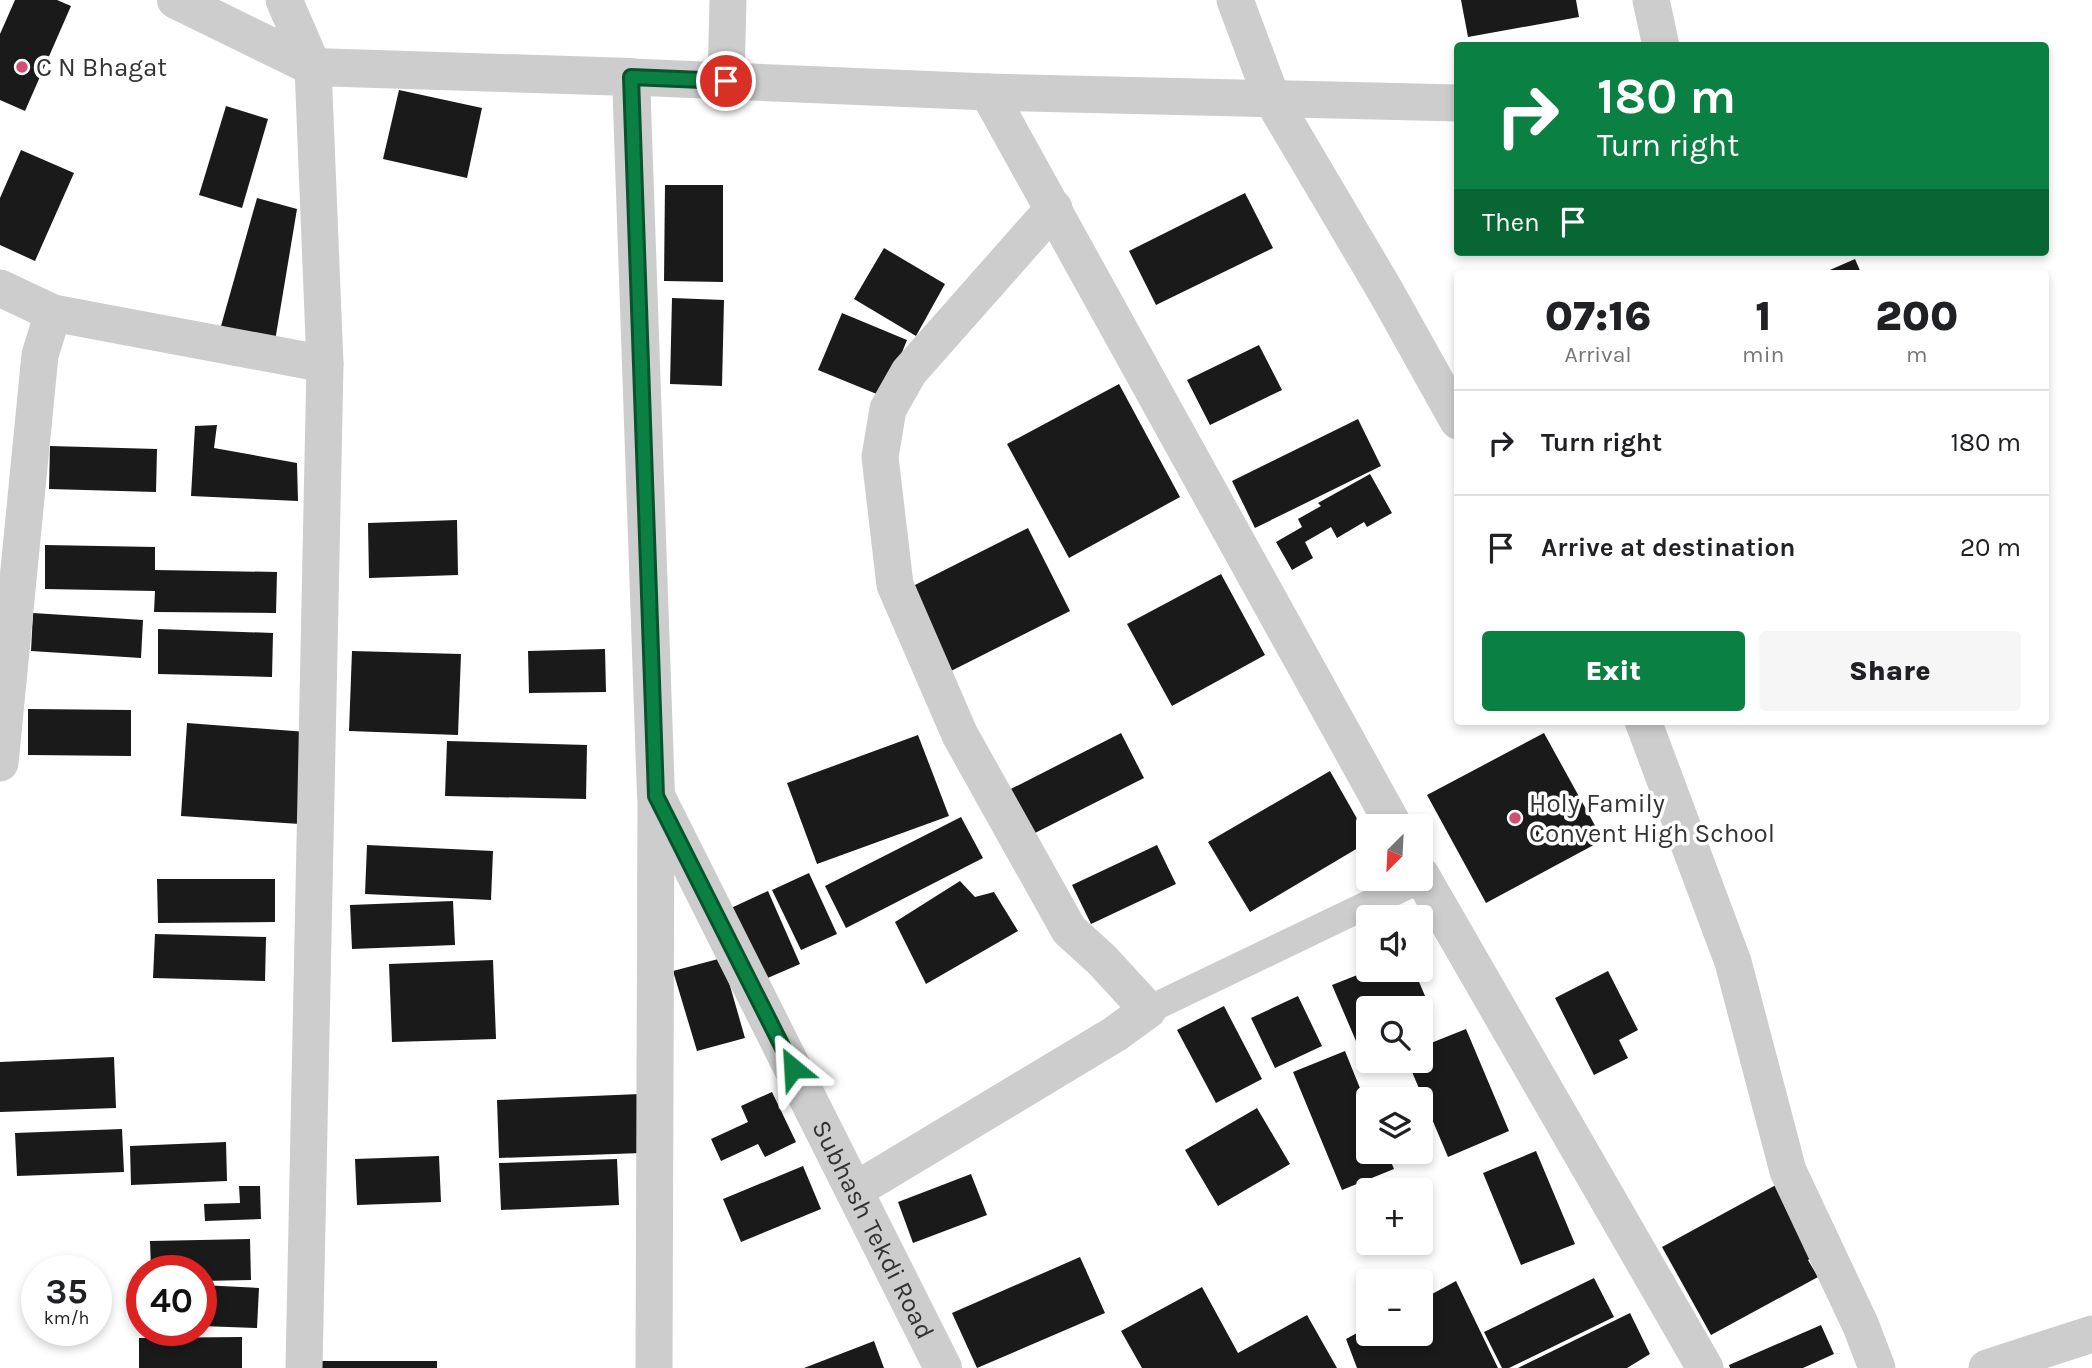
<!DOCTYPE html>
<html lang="en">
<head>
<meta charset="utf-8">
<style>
  :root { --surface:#fff; --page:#f6f6f6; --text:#202124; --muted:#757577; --line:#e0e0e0; --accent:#0b8043 }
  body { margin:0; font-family:Karla,sans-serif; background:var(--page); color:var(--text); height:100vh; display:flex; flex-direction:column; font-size:26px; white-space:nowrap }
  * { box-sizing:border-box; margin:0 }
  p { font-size:23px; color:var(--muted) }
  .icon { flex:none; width:38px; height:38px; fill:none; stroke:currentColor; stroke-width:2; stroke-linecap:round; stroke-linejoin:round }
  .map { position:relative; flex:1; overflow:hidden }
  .panel { position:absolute; left:1454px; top:270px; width:595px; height:455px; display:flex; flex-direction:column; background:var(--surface); border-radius:7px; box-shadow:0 4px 10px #0003 }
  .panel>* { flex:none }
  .banner { position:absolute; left:1454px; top:42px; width:595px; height:214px; border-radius:7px; box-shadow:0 4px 10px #0003; background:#0b8043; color:#fff; overflow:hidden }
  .needle { width:46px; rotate:204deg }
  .fabs { position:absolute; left:1356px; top:814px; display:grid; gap:14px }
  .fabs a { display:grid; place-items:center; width:77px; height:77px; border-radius:7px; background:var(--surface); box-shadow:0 4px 10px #0003; font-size:35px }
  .speed { position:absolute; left:21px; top:1255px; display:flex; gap:14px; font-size:35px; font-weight:700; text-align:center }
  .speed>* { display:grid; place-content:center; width:91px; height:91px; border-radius:50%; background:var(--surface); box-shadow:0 4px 10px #0003; line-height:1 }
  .speed small { font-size:18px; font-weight:400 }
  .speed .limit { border:10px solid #d22; background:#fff; color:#111 }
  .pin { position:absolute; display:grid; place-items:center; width:60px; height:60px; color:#fff; margin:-30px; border:4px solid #fff; border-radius:50%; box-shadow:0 2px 7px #0007 }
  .me { position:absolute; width:77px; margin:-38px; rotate:333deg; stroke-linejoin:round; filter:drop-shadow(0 0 5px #0008) }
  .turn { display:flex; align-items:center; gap:24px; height:147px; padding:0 28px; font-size:32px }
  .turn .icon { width:91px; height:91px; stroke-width:2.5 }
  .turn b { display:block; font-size:49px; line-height:60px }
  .then { display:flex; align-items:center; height:66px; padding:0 28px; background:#0003; gap:14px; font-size:26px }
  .eta { display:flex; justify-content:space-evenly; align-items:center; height:119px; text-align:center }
  .eta b { font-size:42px; font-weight:800; line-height:49px }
  .primary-button { display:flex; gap:14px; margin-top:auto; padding:14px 28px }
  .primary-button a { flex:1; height:80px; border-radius:7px; background:var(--accent); color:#fff; font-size:28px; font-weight:800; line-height:80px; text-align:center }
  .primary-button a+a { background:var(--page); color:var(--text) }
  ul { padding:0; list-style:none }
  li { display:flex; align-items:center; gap:21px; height:105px; padding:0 28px; border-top:2px solid var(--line) }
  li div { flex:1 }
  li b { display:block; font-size:26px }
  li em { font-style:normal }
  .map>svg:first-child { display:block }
  .building { fill:#1a1a1a }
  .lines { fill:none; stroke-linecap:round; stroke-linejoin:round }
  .pedestrian { stroke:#cdcdcd; stroke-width:28 }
  .minor { stroke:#cdcdcd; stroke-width:37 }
  .tertiary { stroke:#cdcdcd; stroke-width:38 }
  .route-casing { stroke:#07532c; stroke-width:18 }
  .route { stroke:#0b8043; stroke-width:12 }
  .poi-dot { fill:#d14e75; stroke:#fff; stroke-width:2.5 }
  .labels { text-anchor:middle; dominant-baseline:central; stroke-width:7; stroke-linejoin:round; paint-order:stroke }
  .poi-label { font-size:26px; fill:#333; stroke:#fff; text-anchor:start }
  .street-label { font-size:26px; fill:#333; stroke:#fff }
</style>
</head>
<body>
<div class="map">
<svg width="2092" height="1368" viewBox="0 0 2092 1368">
  <rect width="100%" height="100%" fill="#fff"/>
  <!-- building -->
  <g class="building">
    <polygon points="15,0 57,0 71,6 25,111 0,100 0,34"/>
    <polygon points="1461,0 1576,0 1579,17 1468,37"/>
    <polygon points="399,90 482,108 467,178 383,159"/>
    <polygon points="226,106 268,119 242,208 199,195"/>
    <polygon points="21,150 74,173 35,261 0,245 0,198"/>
    <polygon points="665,185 723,185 723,282 664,281"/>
    <polygon points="1245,193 1273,248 1156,305 1129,251"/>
    <polygon points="257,198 297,209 275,341 221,326"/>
    <polygon points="884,248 945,284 916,336 854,299"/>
    <polygon points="1855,259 1861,273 1823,273"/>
    <polygon points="672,298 724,300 722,386 670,384"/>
    <polygon points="842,313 907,340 884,397 818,370"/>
    <polygon points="1259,345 1282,390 1210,425 1187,380"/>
    <polygon points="1119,384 1180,497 1069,558 1007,444"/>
    <polygon points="1358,419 1381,466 1255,528 1232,481"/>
    <polygon points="217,425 214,448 297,463 298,501 191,496 195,426"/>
    <polygon points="50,446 157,449 156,492 49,489"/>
    <polygon points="1370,474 1392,513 1367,527 1364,522 1337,538 1331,527 1305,542 1313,558 1292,570 1276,542 1302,527 1298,519 1321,506 1318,503"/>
    <polygon points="457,520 458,575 369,578 368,523"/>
    <polygon points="1028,528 1070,611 951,671 909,588"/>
    <polygon points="45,545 155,547 155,570 277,572 276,613 154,612 155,591 45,589"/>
    <polygon points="1221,574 1265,655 1172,706 1127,624"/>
    <polygon points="33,613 143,620 141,658 31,651"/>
    <polygon points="158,629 273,633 272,677 158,674"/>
    <polygon points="605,649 606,692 529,693 528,651"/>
    <polygon points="352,651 461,654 458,735 349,731"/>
    <polygon points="28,709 131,710 131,756 28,755"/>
    <polygon points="187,723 307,732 300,824 181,816"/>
    <polygon points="1121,733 1144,778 1025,838 1003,793"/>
    <polygon points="1544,733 1603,840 1486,903 1427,795"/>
    <polygon points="918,735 949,816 817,864 787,783"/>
    <polygon points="447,741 587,745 586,799 445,796"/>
    <polygon points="1330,771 1368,838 1368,842 1250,912 1208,842"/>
    <polygon points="961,817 983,858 846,928 825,886"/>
    <polygon points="367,845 493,851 491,900 365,894"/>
    <polygon points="1157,845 1176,884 1091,924 1072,885"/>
    <polygon points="809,873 837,934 801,950 772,890"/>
    <polygon points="157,879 275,879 275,922 158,923"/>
    <polygon points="960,881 975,897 994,892 1018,931 926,984 895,922"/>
    <polygon points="768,891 800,964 763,980 731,908"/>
    <polygon points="453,901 455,945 352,949 350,905"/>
    <polygon points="155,934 266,937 265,981 153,978"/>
    <polygon points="722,958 745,1038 697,1051 673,971"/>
    <polygon points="493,960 496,1039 392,1042 389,964"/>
    <polygon points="1370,970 1414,970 1431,1010 1421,1014 1421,1008 1368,1008 1368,1036 1356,1041 1332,985"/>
    <polygon points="1608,971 1638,1030 1619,1040 1628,1058 1594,1075 1555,998"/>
    <polygon points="1298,996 1322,1046 1275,1068 1251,1018"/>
    <polygon points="1224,1006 1262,1079 1216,1103 1177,1030"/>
    <polygon points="1466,1029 1509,1131 1448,1157 1407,1060 1421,1060 1421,1047"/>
    <polygon points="1345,1051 1368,1108 1368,1152 1387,1152 1394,1169 1342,1190 1293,1072"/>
    <polygon points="114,1057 116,1108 0,1112 0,1062"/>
    <polygon points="772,1092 796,1142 765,1157 758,1144 721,1161 711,1139 748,1122 741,1106"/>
    <polygon points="640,1094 642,1153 499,1158 497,1100"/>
    <polygon points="1257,1108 1290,1164 1218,1206 1185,1150"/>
    <polygon points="122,1129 124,1172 17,1176 15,1133"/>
    <polygon points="226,1142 227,1181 131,1185 130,1146"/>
    <polygon points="1536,1151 1575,1244 1521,1265 1483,1173"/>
    <polygon points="439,1156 441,1202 357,1205 355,1159"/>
    <polygon points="617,1159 619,1205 501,1210 499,1163"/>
    <polygon points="803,1166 821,1209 741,1242 723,1199"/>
    <polygon points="971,1174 987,1215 913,1243 898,1202"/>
    <polygon points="1783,1181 1822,1252 1808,1260 1818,1277 1711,1335 1662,1247"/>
    <polygon points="239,1186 260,1186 261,1219 205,1221 204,1204 240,1203"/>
    <polygon points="250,1239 251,1280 201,1281 201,1270 151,1270 150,1241"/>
    <polygon points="1080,1257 1105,1313 977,1368 952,1313"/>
    <polygon points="1594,1278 1614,1317 1509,1368 1502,1368 1484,1332"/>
    <polygon points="1456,1281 1498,1368 1357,1368 1346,1339 1368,1327 1368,1334 1421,1334 1421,1300"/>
    <polygon points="201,1285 259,1288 257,1328 201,1326"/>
    <polygon points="1202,1287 1238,1353 1307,1315 1337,1368 1142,1368 1121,1331"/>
    <polygon points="1630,1313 1650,1354 1627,1368 1518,1368"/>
    <polygon points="1821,1325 1834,1354 1803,1368 1730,1368 1729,1365"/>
    <polygon points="242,1337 242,1368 139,1368 139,1338"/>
    <polygon points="874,1341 884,1368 804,1368"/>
    <rect x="319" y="1361" width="118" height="7"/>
  </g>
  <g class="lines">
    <!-- pedestrian -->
    <polyline class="pedestrian" points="1148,1010 1423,878"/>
    <!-- minor -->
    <g class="minor">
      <polyline points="284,0 313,67 325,364 304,1368"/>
      <polyline points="1235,0 1272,99 1386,292 1458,421"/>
      <polyline points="1651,0 1661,46"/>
      <polyline points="631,77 988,92 1458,103"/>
      <polyline points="726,81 728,0"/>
      <polyline points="988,92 1394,826"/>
      <polyline points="0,288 53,313 325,364"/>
      <polyline points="1643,721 1733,962 1788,1171 1861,1326 1877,1368"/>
      <polyline points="0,763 40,355 53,313"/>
      <polyline points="1421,875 1705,1368"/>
      <polyline points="854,1191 1115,1034 1148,1010 1102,960 1069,930 960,735 895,585 880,457 888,409 909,372 1054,208"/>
      <polyline points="654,1368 656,796"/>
      <polyline points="1987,1368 2092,1334"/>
    </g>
    <!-- tertiary -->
    <path class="tertiary" id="s1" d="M176,0l137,67 318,10 25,719 287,572"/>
  </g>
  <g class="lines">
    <defs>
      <polyline id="route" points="726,81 631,77 656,796 793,1068"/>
    </defs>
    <!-- route casing -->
    <use href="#route" class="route-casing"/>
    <!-- route -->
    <use href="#route" class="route"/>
  </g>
  <!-- markers -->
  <g class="poi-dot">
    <circle cx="22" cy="67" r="7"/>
    <circle cx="1515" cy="818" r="7"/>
  </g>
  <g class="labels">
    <!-- poi labels -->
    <g class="poi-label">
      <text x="36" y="67">C N Bhagat</text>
      <text x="1529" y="803">Holy Family<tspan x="1529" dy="30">Convent High School</tspan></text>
    </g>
    <!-- street labels -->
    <g class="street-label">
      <text stroke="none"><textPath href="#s1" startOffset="1675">Subhash Tekdi Road</textPath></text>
    </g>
  </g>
</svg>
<div class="fabs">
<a><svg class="needle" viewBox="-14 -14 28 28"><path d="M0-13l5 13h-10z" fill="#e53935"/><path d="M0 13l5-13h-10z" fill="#757577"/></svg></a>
<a><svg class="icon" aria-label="sound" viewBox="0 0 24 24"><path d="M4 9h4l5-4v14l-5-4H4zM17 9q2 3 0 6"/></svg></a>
<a><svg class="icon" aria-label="search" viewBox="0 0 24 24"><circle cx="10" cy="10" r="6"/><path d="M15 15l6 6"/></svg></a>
<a><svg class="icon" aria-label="layers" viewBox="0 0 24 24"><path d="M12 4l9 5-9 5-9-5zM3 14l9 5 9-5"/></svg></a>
<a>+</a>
<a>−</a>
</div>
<div class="speed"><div>35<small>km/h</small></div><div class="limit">40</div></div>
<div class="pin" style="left:726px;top:81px;background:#d93025"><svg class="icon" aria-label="arrive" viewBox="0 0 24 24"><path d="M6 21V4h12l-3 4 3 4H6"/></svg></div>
<svg class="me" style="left:793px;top:1068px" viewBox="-20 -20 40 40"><path d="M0-17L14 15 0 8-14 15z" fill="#0b8043" stroke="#fff" stroke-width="4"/></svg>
<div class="banner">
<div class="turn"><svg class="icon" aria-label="right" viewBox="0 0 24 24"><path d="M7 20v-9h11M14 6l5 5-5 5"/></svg><div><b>180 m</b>Turn right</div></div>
<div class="then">Then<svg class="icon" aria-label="arrive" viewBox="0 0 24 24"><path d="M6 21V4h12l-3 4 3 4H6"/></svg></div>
</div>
<section class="panel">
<div class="eta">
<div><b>07:16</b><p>Arrival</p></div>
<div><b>1</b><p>min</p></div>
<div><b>200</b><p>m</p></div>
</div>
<ul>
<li><svg class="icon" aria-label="right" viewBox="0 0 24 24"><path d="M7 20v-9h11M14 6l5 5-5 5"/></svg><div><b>Turn right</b></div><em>180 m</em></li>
<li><svg class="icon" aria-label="arrive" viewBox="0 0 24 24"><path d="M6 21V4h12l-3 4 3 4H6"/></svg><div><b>Arrive at destination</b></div><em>20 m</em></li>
</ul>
<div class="primary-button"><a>Exit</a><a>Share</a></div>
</section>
</div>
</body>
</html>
